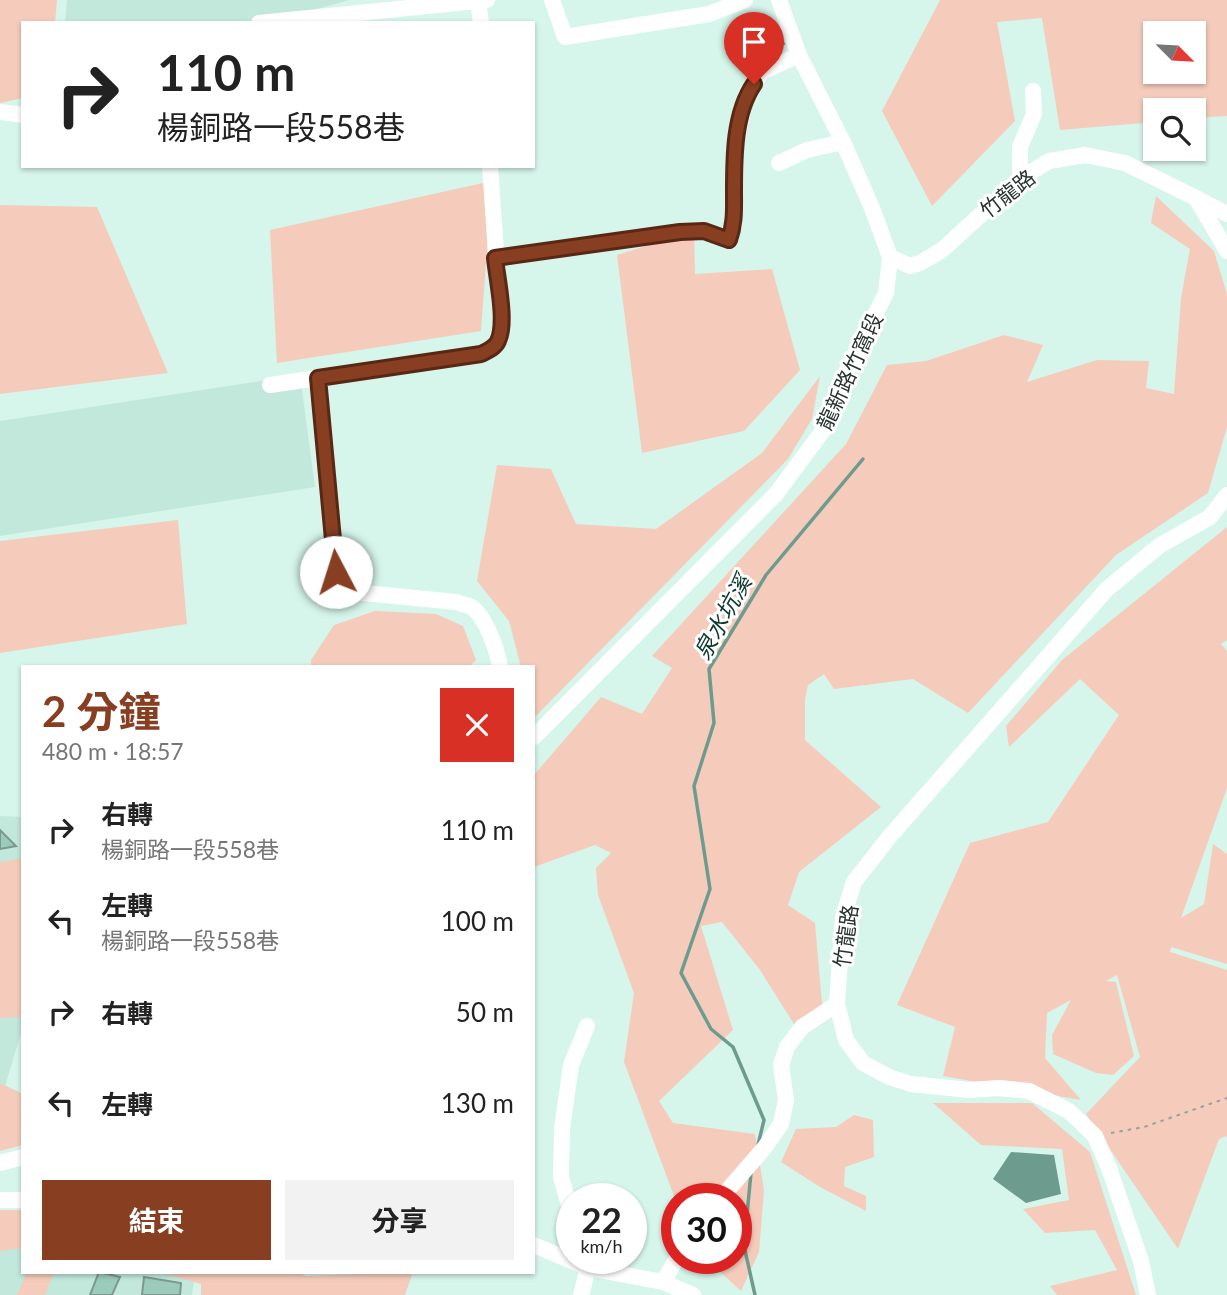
<!DOCTYPE html>
<html lang="zh-TW">
<head>
<meta charset="utf-8">
<style>
  :root { --surface:#fff; --page:#f2f2f2; --text:#222; --muted:#767676; --accent:#873e21 }
  body { margin:0; font-family:Lato,"Noto Sans TC",sans-serif; background:var(--page); color:var(--text); height:100vh; display:flex; flex-direction:column; font-size:26px; white-space:nowrap }
  * { box-sizing:border-box; margin:0 }
  p { font-size:23px; color:var(--muted) }
  .icon { flex:none; width:38px; height:38px; fill:none; stroke:currentColor; stroke-width:2; stroke-linecap:round; stroke-linejoin:round }
  .map { position:relative; flex:1; overflow:hidden }
  .details { position:absolute; left:21px; top:665px; width:514px; height:609px; display:flex; flex-direction:column; background:var(--surface); border-radius:0px; box-shadow:0 2px 5px #0004 }
  .details>* { flex:none }
  .banner { position:absolute; left:21px; top:21px; width:514px; height:147px; border-radius:0px; box-shadow:0 2px 5px #0004; background:#fff; color:var(--text); overflow:hidden }
  .needle { width:46px; rotate:114deg }
  .fabs { position:absolute; left:1143px; top:21px; display:grid; gap:14px }
  .fabs a { display:grid; place-items:center; width:63px; height:63px; border-radius:0px; background:var(--surface); box-shadow:0 2px 5px #0004; font-size:35px }
  .speed { position:absolute; left:556px; top:1183px; display:flex; gap:14px; font-size:35px; font-weight:700; text-align:center }
  .speed>* { display:grid; place-content:center; width:91px; height:91px; border-radius:50%; background:var(--surface); box-shadow:0 2px 5px #0004; line-height:1 }
  .speed small { font-size:18px; font-weight:400 }
  .speed .limit { border:10px solid #d22; background:#fff; color:#111 }
  .pin { position:absolute; display:grid; place-items:center; width:60px; height:60px; color:#fff; margin:-72px -30px; border-radius:50% 50% 50% 0; rotate:-45deg; box-shadow:0 0 7px #0007 }
  .pin .icon { rotate:45deg }
  .me { position:absolute; width:77px; margin:-38px; rotate:355deg; stroke-linejoin:round; filter:drop-shadow(0 0 5px #0008) }
  .turn { display:flex; align-items:center; gap:24px; height:147px; padding:0 21px; font-size:32px }
  .turn .icon { width:91px; height:91px; stroke-width:2.5 }
  .turn b { display:block; font-size:49px; line-height:60px }
  .round { display:grid; place-items:center; flex:none; width:74px; height:74px; border-radius:0px; background:var(--page) }
  .headline { display:flex; align-items:center; justify-content:space-between; height:119px; padding:0 21px }
  h1 { font-size:42px; font-weight:700; line-height:52px; color:var(--accent) }
  .primary-button { display:flex; gap:14px; margin-top:auto; padding:14px 21px }
  .primary-button a { flex:1; height:80px; border-radius:0px; background:var(--accent); color:#fff; font-size:28px; font-weight:700; line-height:80px; text-align:center }
  .primary-button a+a { background:var(--page); color:var(--text) }
  ul { padding:0; list-style:none }
  li { display:flex; align-items:center; gap:21px; height:91px; padding:0 21px }
  li div { flex:1 }
  li b { display:block; font-size:26px }
  li em { font-style:normal }
  .map>svg:first-child { display:block }
  .built { fill:#c2e8dc }
  .green { fill:#f5ccbc; fill-rule:evenodd }
  .water { fill:#6d9c8e }
  .lines { fill:none; stroke-linecap:round; stroke-linejoin:round }
  .stream { stroke:#6d9c8e; stroke-width:3.5 }
  .building { fill:#9acbbb; stroke:#7c998f; stroke-width:2 }
  .path { stroke:#8ea59d; stroke-width:2; stroke-dasharray:3.5 5; stroke-linecap:butt }
  .minor { stroke:#fff; stroke-width:16 }
  .route-casing { stroke:#582815; stroke-width:18 }
  .route { stroke:#873e21; stroke-width:12 }
  .labels { text-anchor:middle; dominant-baseline:central; stroke-width:6; stroke-linejoin:round; paint-order:stroke }
  .street-label { font-size:21px; fill:#27332f; stroke:#fff }
  .water-label { font-size:23px; font-style:italic; fill:#0c382e; stroke:#fff }
</style>
</head>
<body>
<div class="map">
<svg width="1227" height="1295" viewBox="0 0 1227 1295">
  <rect width="100%" height="100%" fill="#d6f5eb"/>
  <!-- built -->
  <g class="built">
    <polygon points="67,0 349,0 268,23 65,23"/>
    <polygon points="300,375 315,487 0,536 0,421"/>
    <polygon points="0,816 20,817 23,821 23,1026 5,1086 0,1088"/>
    <polygon points="0,1241 23,1244 23,1272 195,1272 192,1295 0,1295"/>
  </g>
  <!-- green -->
  <g class="green">
    <polygon points="0,0 57,0 55,23 23,23 23,98 0,103"/>
    <path d="M940,0h287v116l-33,2v-8h-39v12l-95,8 -18,-112 -45,4 18,99 -83,85 -50,-95zM1155,33h39v39h-39z"/>
    <polygon points="492,181 481,331 277,363 270,230"/>
    <polygon points="1156,196 1214,251 1227,294 1227,427 1208,493 1116,555 968,713 913,679 834,689 824,674 808,685 805,699 805,740 881,807 799,872 788,905 815,923 823,1015 799,1032 760,970 722,922 701,926 733,1030 659,1101 673,1123 755,1134 764,1190 759,1252 741,1291 705,1258 737,1258 737,1199 677,1199 677,1204 624,1062 634,993 598,895 596,868 611,853 595,845 534,867 534,775 601,697 642,714 672,668 652,656 846,444 887,365 926,361 1004,335 1043,345 1027,382 1097,360 1149,361 1146,388 1174,394 1181,298 1190,249 1151,223"/>
    <polygon points="0,205 97,207 168,373 0,394"/>
    <polygon points="694,231 695,274 772,269 800,370 744,431 642,453 617,255"/>
    <polygon points="820,376 812,419 788,459 534,718 534,667 521,667 509,621 477,581 497,465 551,469 576,524 656,529 762,453"/>
    <polygon points="178,520 187,624 0,653 0,541"/>
    <polygon points="1227,527 1227,640 1221,644 1227,651 1227,788 1181,918 1204,904 1213,844 1227,854 1227,964 1171,947 1170,952 1227,970 1227,1136 1219,1139 1178,1249 1086,1114 1140,1057 1117,975 1106,981 1116,982 1134,1056 1113,1075 1096,1073 1053,1054 1052,1035 1071,1000 1047,1013 1045,1058 1081,1100 943,1076 955,1027 897,1005 970,843 1048,822 1119,715 1080,679 1009,747 1006,726 1062,660"/>
    <polygon points="375,611 436,614 463,626 476,660 469,667 311,667 311,660 334,625"/>
    <polygon points="23,858 23,1017 0,1018 0,862"/>
    <polygon points="0,1083 23,1094 23,1145 0,1151"/>
    <polygon points="933,1103 1032,1103 1090,1152 1136,1295 1057,1295 1050,1286 1117,1270 1095,1230 1045,1233 1023,1209 1069,1200 1062,1149 981,1145"/>
    <polygon points="854,1115 873,1120 874,1157 845,1167 844,1186 866,1196 866,1211 820,1187 781,1162 796,1129 836,1127"/>
    <polygon points="0,1210 23,1210 23,1248 0,1251"/>
    <polygon points="27,1272 54,1272 45,1295 17,1295"/>
    <polygon points="158,1272 298,1272 306,1276 413,1272 405,1295 201,1295 201,1284"/>
  </g>
  <!-- water -->
  <polygon class="water" points="1011,1152 1054,1155 1061,1194 1026,1203 993,1179"/>
  <g class="lines">
    <!-- stream -->
    <g class="stream">
      <polyline points="758,1145 764,1120 733,1047 711,1029 681,973 710,889 694,786 714,723 709,669 766,575 863,459"/>
      <polyline points="751,1173 744,1246 755,1295"/>
    </g>
  </g>
  <!-- building -->
  <g class="building">
    <polygon points="779,30 784,44 749,51 746,42"/>
    <polygon points="0,830 16,846 0,849"/>
    <polygon points="99,1272 120,1277 112,1295 90,1295"/>
    <polygon points="144,1277 181,1283 180,1295 142,1295"/>
  </g>
  <g class="lines">
    <!-- path -->
    <polyline class="path" points="1111,1133 1144,1127 1227,1098"/>
    <!-- minor -->
    <g class="minor">
      <polyline points="478,0 481,23"/>
      <polyline points="552,0 565,37 709,14 745,0"/>
      <polyline points="259,23 487,0"/>
      <polyline points="0,112 23,115"/>
      <polyline points="779,163 807,150 843,142"/>
      <polyline points="1020,179 1020,147 1034,114 1033,91"/>
      <polyline points="1198,199 1227,214"/>
      <polyline points="890,257 910,266 920,263 942,250 1020,179 1049,161 1085,155 1125,163 1196,198 1227,251"/>
      <polyline points="495,258 680,232 704,231 729,240 734,225 736,144 746,95 762,72 799,55"/>
      <path d="M318,378l18,194 5,12 13,8 102,10c5,2 13,3 17,6 14,12 24,42 27,59"/>
      <path d="M270,385l211,-31c15,-7 17,-14 20,-30l-11,-158"/>
      <polyline points="534,737 776,494 824,429 843,378 886,293 890,257 872,208 843,142 799,55 779,0"/>
      <polyline points="0,1163 23,1157"/>
      <polyline points="720,1199 765,1147 781,1124 786,1100 781,1065 787,1047 802,1027 837,1004"/>
      <polyline points="0,1200 23,1200"/>
      <polyline points="572,1216 561,1177 562,1129 571,1065 587,1026"/>
      <polyline points="534,1245 588,1268 663,1282 693,1295"/>
      <polyline points="663,1282 677,1258"/>
      <polyline points="581,1295 588,1268 585,1260"/>
      <polyline points="1148,1295 1141,1261 1109,1168 1095,1136 1069,1111 1029,1091 999,1088 969,1090 911,1084 889,1077 863,1063 846,1040 837,1004 843,917 854,882 890,836 1107,589 1159,546 1210,517 1227,495"/>
    </g>
  </g>
  <g class="lines">
    <defs>
      <path id="route" d="M336,572l-18,-194 163,-24c6,-3 14,-6 17,-13 9,-19 -1,-62 -3,-83l185,-26 24,-1 25,9c6,-17 5,-31 5,-49 0,-34 0,-78 20,-107"/>
    </defs>
    <!-- route casing -->
    <use href="#route" class="route-casing"/>
    <!-- route -->
    <use href="#route" class="route"/>
  </g>
  <g class="labels">
    <!-- street labels -->
    <g class="street-label">
      <text transform="translate(1007 193) rotate(-38)">竹龍路</text>
      <text transform="translate(849 371) rotate(-65)">龍新路竹窩段</text>
      <text transform="translate(845 936) rotate(-82)">竹龍路</text>
    </g>
    <!-- water labels -->
    <g class="water-label">
      <text transform="translate(722 617) rotate(-61)">泉水坑溪</text>
    </g>
  </g>
</svg>
<div class="fabs">
<a><svg class="needle" viewBox="-14 -14 28 28"><path d="M0-13l5 13h-10z" fill="#e53935"/><path d="M0 13l5-13h-10z" fill="#767676"/></svg></a>
<a><svg class="icon" aria-label="search" viewBox="0 0 24 24"><circle cx="10" cy="10" r="6"/><path d="M15 15l6 6"/></svg></a>
</div>
<div class="speed"><div>22<small>km/h</small></div><div class="limit">30</div></div>
<div class="pin" style="left:754px;top:84px;background:#d93025"><svg class="icon" aria-label="arrive" viewBox="0 0 24 24"><path d="M6 21V4h12l-3 4 3 4H6"/></svg></div>
<svg class="me" style="left:336px;top:572px" viewBox="-20 -20 40 40"><circle r="19" fill="#fff"/><path d="M0-13L10 11 0 6-10 11z" fill="#873e21"/></svg>
<div class="banner">
<div class="turn"><svg class="icon" aria-label="right" viewBox="0 0 24 24"><path d="M7 20v-9h11M14 6l5 5-5 5"/></svg><div><b>110 m</b>楊銅路一段558巷</div></div>
</div>
<section class="details">
<div class="headline"><div><h1>2 分鐘</h1><p>480 m · 18:57</p></div><a class="round" style="background:#d93025;color:#fff"><svg class="icon" aria-label="close" viewBox="0 0 24 24"><path d="M6 6l12 12M18 6L6 18"/></svg></a></div>
<ul>
<li><svg class="icon" aria-label="right" viewBox="0 0 24 24"><path d="M7 20v-9h11M14 6l5 5-5 5"/></svg><div><b>右轉</b><p>楊銅路一段558巷</p></div><em>110 m</em></li>
<li><svg class="icon" aria-label="left" viewBox="0 0 24 24"><path d="M17 20v-9H6M10 6l-5 5 5 5"/></svg><div><b>左轉</b><p>楊銅路一段558巷</p></div><em>100 m</em></li>
<li><svg class="icon" aria-label="right" viewBox="0 0 24 24"><path d="M7 20v-9h11M14 6l5 5-5 5"/></svg><div><b>右轉</b></div><em>50 m</em></li>
<li><svg class="icon" aria-label="left" viewBox="0 0 24 24"><path d="M17 20v-9H6M10 6l-5 5 5 5"/></svg><div><b>左轉</b></div><em>130 m</em></li>
</ul>
<div class="primary-button"><a>結束</a><a>分享</a></div>
</section>
</div>
</body>
</html>
